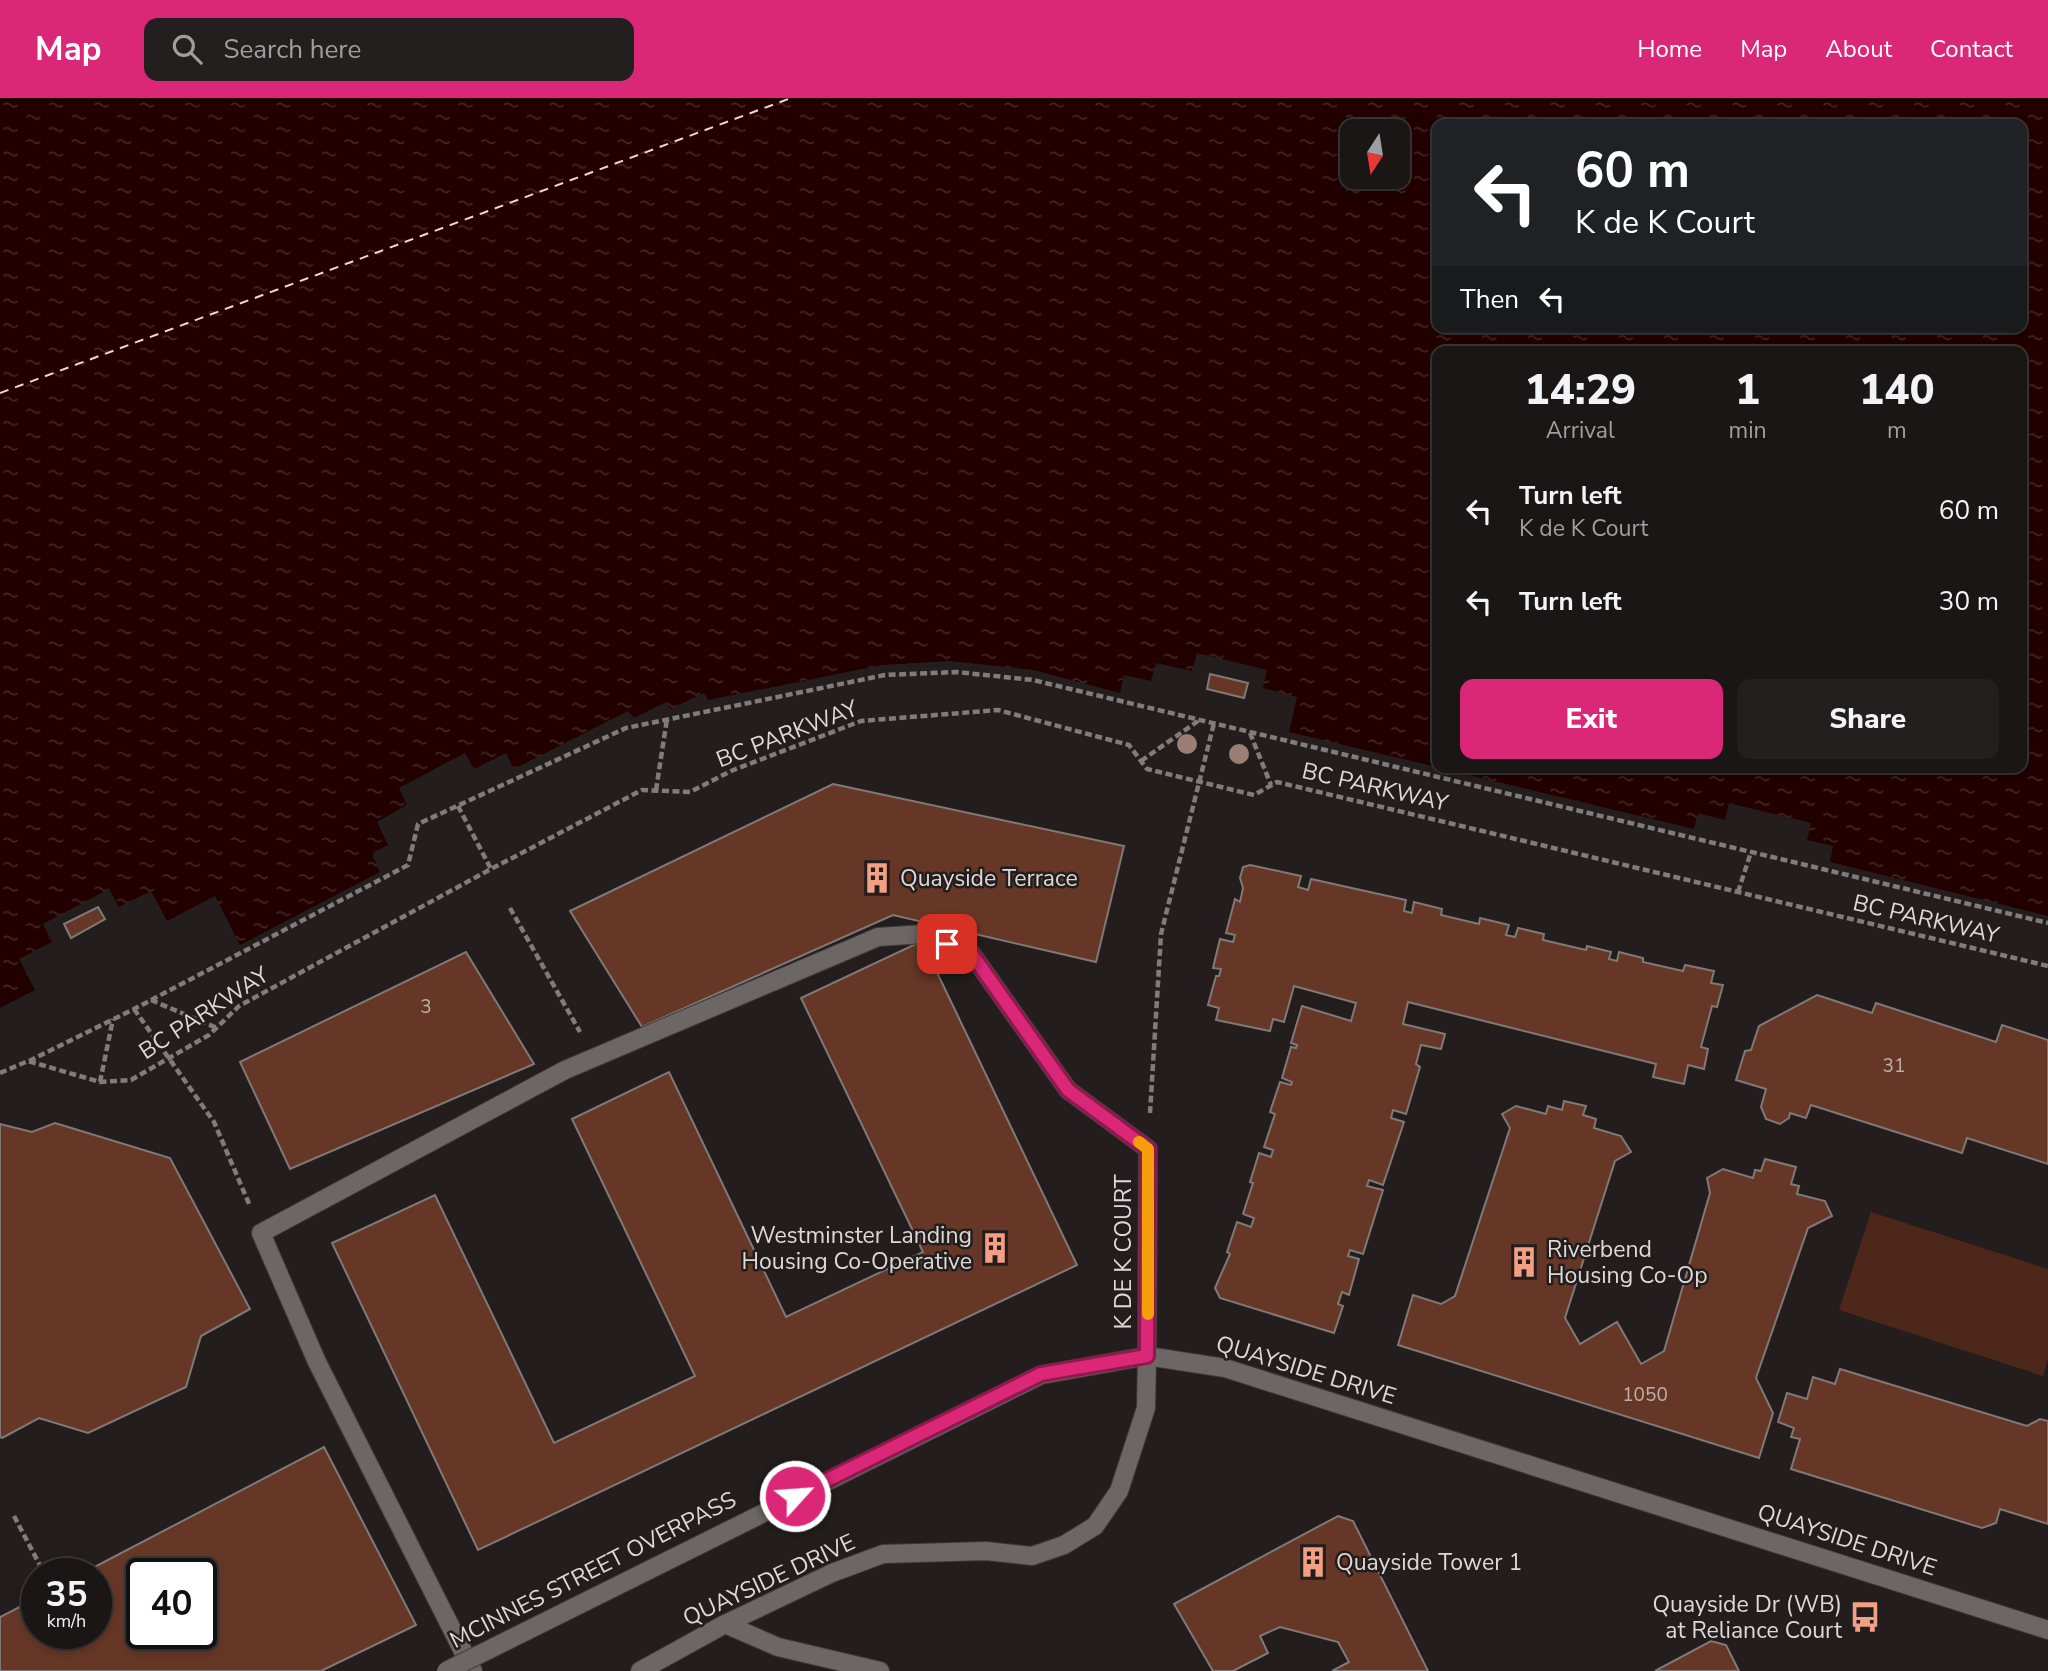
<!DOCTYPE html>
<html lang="en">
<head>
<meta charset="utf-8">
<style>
  :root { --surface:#1a1616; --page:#231f1f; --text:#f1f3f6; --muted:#9f9fa1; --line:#383535; --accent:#db2777 }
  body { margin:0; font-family:"Nunito Sans",sans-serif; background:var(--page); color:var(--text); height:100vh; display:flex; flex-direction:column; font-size:26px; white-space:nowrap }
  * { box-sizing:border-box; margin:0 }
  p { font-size:23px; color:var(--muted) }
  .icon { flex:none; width:38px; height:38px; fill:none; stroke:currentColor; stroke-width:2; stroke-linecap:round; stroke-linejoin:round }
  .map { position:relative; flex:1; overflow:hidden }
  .side { position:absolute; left:1432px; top:248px; width:595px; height:427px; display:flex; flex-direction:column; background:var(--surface); border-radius:14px; box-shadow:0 4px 10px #0003,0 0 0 2px var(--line) }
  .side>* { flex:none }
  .hud { position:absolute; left:1432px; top:21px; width:595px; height:214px; border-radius:14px; box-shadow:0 4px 10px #0003,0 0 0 2px var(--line); background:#202124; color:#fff; overflow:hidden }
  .needle { width:46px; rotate:192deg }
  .tools { position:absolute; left:1340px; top:21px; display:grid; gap:14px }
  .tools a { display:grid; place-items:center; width:70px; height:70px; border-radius:14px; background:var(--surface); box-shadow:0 4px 10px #0003,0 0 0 2px var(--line); font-size:35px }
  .speed { position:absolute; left:21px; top:1460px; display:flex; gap:14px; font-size:35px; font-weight:700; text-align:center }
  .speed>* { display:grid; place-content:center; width:91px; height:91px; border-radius:50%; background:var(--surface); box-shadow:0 4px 10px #0003,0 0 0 2px var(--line); line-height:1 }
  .speed small { font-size:18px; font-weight:400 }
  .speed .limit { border:4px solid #111; border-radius:10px; background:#fff; color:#111 }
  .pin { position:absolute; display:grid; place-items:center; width:60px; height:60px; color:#fff; margin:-30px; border-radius:14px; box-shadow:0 4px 10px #0006 }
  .me { position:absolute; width:77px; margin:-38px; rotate:64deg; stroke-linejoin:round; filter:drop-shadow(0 0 5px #0008) }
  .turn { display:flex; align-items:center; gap:24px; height:147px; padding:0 28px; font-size:32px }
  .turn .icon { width:91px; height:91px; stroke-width:2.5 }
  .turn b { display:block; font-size:49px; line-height:60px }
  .then { display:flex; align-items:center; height:66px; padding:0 28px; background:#0003; gap:14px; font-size:26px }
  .eta { display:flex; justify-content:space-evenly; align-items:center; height:119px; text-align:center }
  .eta b { font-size:42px; font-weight:800; line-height:49px }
  .primary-button { display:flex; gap:14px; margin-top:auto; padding:14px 28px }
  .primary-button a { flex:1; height:80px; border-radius:14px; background:var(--accent); color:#fff; font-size:28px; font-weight:800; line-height:80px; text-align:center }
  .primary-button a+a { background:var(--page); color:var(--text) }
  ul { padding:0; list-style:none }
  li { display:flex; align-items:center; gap:21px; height:91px; padding:0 28px }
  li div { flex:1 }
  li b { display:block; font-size:26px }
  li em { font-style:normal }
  header { display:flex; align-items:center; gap:42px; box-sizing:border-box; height:98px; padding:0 35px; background:var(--accent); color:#fff }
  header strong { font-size:33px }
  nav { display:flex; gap:38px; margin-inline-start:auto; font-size:24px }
  .search { width:490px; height:63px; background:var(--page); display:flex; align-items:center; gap:18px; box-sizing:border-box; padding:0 24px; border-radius:14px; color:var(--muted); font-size:26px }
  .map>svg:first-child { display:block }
  .green { fill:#4d271a }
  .water { fill:url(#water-ripples); fill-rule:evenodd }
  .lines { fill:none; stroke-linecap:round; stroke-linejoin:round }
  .ferry { stroke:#f6d5c9; stroke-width:2; stroke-dasharray:9 7; stroke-linecap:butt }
  .building { fill:#663727; stroke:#7f7977; stroke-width:2; fill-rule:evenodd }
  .service-casing { stroke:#3e3a39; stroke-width:20 }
  .minor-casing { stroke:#3e3a39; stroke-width:20 }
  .tertiary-casing { stroke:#3e3a39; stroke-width:20 }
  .path { stroke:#807c7b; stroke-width:4.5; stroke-dasharray:7 3.5; stroke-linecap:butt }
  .service { stroke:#6c6765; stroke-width:18 }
  .minor { stroke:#6c6765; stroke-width:18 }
  .tertiary { stroke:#6c6765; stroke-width:18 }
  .tertiary-bridge-casing { stroke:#3e3a39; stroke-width:20; stroke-linecap:butt }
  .tertiary-bridge { stroke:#6c6765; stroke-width:18 }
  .tree { fill:#9b7e74 }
  .route-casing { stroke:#8e194d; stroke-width:18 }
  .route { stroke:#db2777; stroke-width:12 }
  .slow { stroke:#f59e0b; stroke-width:12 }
  .labels { text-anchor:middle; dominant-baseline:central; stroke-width:5; stroke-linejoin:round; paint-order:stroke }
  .number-label { font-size:19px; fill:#beb0ac }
  .street-label { font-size:23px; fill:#dcd9d8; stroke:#231e1d }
  .poi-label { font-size:23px; fill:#dcd9d8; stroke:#231e1d; text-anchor:start }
</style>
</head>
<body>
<header>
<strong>Map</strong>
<div class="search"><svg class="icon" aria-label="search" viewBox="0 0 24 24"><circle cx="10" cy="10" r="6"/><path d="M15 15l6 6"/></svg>Search here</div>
<nav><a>Home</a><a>Map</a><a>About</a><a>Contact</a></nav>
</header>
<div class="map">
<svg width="2048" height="1573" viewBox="0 0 2048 1573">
  <defs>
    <pattern id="water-ripples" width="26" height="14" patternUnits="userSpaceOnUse" patternTransform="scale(1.75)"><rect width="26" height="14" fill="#200"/><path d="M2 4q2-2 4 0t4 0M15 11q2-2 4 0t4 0" fill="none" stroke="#422524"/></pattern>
  </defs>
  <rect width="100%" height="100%" fill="#231e1d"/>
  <!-- green -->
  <polygon class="green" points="1871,1114 2048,1171 2048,1261 2043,1278 1839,1212"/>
  <!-- water -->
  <path class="water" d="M0,0h2048v818l-218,-54 3,-16 -26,-6 4,-17 -82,-20 -4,17 -27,-7 -4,16 -254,-61h581v-416h-584v415l-148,-35 8,-35 -34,-9 4,-18 -70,-17 -5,18 -36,-8 -5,18 -27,-6 -4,18 -87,-23 -83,-9 -68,4 -174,35 -4,-7 -34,16 -4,-7 -32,16 -6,-7 -114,58 -8,-16 -32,16 -9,-16 -66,35 8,17 -30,17 11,23 -14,7 -1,5 7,15 -140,73 -25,-49 -48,25 -16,-30 -32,16 -10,-18 -66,35 9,18 -33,17 16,31 -35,18zM1437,26h584v203h-584zM1353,33h45v46h-45z"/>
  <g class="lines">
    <!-- ferry -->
    <polyline class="ferry" points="0,295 791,0"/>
  </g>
  <!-- building -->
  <g class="building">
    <polygon points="1210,576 1248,585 1244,600 1207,591"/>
    <polygon points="833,686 1124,748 1096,864 893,817 642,929 570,813"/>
    <polygon points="1250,767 1301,778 1298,789 1308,792 1311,781 1406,802 1404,813 1412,815 1414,804 1442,811 1441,817 1479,826 1480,820 1509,827 1506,837 1515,839 1518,830 1544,836 1543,842 1586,852 1587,848 1611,854 1609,861 1617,863 1619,854 1643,860 1643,864 1683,873 1685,867 1714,873 1711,885 1723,887 1717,909 1712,908 1701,949 1708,951 1704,971 1688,967 1684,986 1653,979 1656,966 1408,904 1403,926 1445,936 1441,951 1421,947 1416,966 1420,969 1406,1016 1393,1012 1391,1020 1404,1024 1383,1087 1369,1082 1367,1088 1383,1092 1363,1156 1350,1152 1348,1158 1359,1161 1349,1197 1342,1194 1338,1206 1343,1208 1334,1235 1220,1200 1215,1190 1230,1156 1227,1154 1237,1124 1251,1129 1254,1120 1243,1116 1253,1085 1250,1084 1259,1055 1271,1059 1273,1052 1264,1049 1275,1016 1270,1014 1280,984 1291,987 1292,984 1282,980 1291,949 1296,950 1297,947 1291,945 1302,908 1351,923 1356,905 1294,888 1284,924 1273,921 1270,933 1216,922 1219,910 1208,907 1216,878 1219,878 1221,871 1213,870 1220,841 1233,844 1235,837 1226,835 1235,801 1240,804 1243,790 1240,780 1243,769"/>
    <polygon points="98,809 105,821 71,840 64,826"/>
    <polygon points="922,843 1077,1167 478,1452 332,1145 435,1097 554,1345 695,1278 572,1021 669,974 786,1219 923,1154 801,900"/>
    <polygon points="466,854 534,966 290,1071 240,964"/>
    <polygon points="1817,897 1872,915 1876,905 1996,944 2002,927 2048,942 2048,1066 1967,1040 1962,1055 1811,1007 1806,1020 1790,1015 1789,1020 1780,1026 1766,1021 1761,1009 1766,991 1736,982 1745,953 1751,952 1759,928"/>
    <polygon points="1564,1003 1586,1008 1583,1017 1596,1021 1594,1030 1621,1038 1631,1054 1615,1063 1565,1220 1580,1246 1617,1224 1641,1266 1664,1253 1710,1095 1707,1080 1723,1071 1753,1080 1755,1072 1761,1073 1765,1061 1796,1069 1791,1086 1799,1088 1797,1096 1825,1103 1832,1118 1808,1130 1756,1280 1773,1315 1759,1360 1398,1247 1413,1197 1441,1206 1455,1198 1510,1030 1502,1016 1516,1008 1546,1016 1548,1008 1562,1012"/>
    <polygon points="55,1025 170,1060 250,1211 201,1238 186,1289 88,1335 39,1320 2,1340 0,1339 0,1026 32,1034"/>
    <polygon points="1840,1271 2027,1328 2040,1321 2048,1323 2048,1426 2000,1411 1996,1425 1982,1430 1791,1371 1800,1341 1791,1339 1794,1330 1778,1324 1787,1295 1807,1301 1813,1279 1835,1286"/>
    <path d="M324,1349l92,178 -95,46h-321v-54l37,-19v35h59v-60h-13zM142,1475h59v60h-59z"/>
    <polygon points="1338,1418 1353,1423 1428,1573 1332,1573 1349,1564 1338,1544 1280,1529 1260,1538 1268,1555 1233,1573 1213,1573 1174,1506"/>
    <polygon points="1711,1543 1726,1547 1739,1573 1655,1573"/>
  </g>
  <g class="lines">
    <defs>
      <g id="service">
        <polyline points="725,1526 778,1549 880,1573"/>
        <polyline points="473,1573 317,1264 261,1135 565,972 878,839 924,836 971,855 1068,992 1148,1051"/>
      </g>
      <polyline id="minor" points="1147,1258 1148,1051"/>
      <g id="tertiary">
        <polyline points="1041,1277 1147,1258 1225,1270 2048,1532"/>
        <polyline points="640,1573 725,1526 832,1475 883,1456 986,1453 1032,1458 1064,1447 1095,1428 1119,1393 1146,1310 1147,1258"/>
      </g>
    </defs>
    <!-- service casing -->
    <use href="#service" class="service-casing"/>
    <!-- minor casing -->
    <use href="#minor" class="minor-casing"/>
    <!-- tertiary casing -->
    <use href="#tertiary" class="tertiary-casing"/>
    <!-- path -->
    <g class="path">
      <polyline points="1250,635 1271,687"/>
      <polyline points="1141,663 1198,623"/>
      <polyline points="656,692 667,621"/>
      <polyline points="458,708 491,771"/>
      <polyline points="1738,794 1751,754"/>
      <polyline points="510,810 580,934"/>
      <polyline points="151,902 217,930"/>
      <polyline points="134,911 214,1024 250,1108"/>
      <polyline points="29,963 134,911 408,767 418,726 626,630 885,577 956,574 1033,582 2048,825"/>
      <polyline points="0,975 28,963 100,984 131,982 209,937 239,908 491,771 642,692 690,694 731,673 861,623 998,612 1129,647 1147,671 1254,697 1277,684 2048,868"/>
      <polyline points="100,984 113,921"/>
      <polyline points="1150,1015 1161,836 1214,625"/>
      <polyline points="14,1418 44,1475"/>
    </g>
    <!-- service -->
    <use href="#service" class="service"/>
    <!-- minor -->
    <use href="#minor" class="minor"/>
    <!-- tertiary -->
    <use href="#tertiary" class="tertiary"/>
    <defs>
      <polyline id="tertiary-bridge" points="446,1573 1041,1277"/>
    </defs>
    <!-- tertiary-bridge casing -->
    <use href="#tertiary-bridge" class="tertiary-bridge-casing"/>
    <!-- tertiary-bridge -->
    <use href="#tertiary-bridge" class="tertiary-bridge"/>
  </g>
  <!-- trees -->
  <g class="tree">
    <circle cx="1187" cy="646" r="10"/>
    <circle cx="1239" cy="656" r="10"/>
  </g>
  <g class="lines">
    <defs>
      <polyline id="route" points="795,1398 1041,1276 1147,1258 1148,1051 1068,992 971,855 947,846"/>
    </defs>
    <!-- route casing -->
    <use href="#route" class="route-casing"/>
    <!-- route -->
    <use href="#route" class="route"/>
    <!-- slow -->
    <polyline class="slow" points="1139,1044 1148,1051 1148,1216"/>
  </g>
  <!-- icons -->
  <defs>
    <symbol id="building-bare" viewBox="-9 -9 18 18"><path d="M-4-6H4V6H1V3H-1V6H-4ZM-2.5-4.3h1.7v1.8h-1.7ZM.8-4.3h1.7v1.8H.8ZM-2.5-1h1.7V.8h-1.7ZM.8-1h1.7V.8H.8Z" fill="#f39f83" stroke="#231e1d" stroke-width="2.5" paint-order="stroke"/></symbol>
    <symbol id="bus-bare" viewBox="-9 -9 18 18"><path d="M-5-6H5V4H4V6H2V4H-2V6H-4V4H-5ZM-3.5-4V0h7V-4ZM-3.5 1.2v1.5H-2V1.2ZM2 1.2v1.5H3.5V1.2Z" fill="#f39f83" stroke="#231e1d" stroke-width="2.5" paint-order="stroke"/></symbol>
  </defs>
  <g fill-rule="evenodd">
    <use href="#building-bare" x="855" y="758" width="44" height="44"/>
    <use href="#building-bare" x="973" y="1128" width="44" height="44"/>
    <use href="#building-bare" x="1502" y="1142" width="44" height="44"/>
    <use href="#building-bare" x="1291" y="1442" width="44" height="44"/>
    <use href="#bus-bare" x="1843" y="1497" width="44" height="44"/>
  </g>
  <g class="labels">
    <!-- number labels -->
    <g class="number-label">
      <text x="426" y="909">3</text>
      <text x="1894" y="968">31</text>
      <text x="1645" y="1297">1050</text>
    </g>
    <!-- street labels -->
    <g class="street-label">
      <text transform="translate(787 636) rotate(-21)">BC PARKWAY</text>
      <text transform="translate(1375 689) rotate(13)">BC PARKWAY</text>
      <text transform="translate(1926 821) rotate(13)">BC PARKWAY</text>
      <text transform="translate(204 915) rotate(-33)">BC PARKWAY</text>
      <text transform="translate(1123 1154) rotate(-90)">K DE K COURT</text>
      <text transform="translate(1306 1272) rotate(17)">QUAYSIDE DRIVE</text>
      <text transform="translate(1847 1442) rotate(18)">QUAYSIDE DRIVE</text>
      <text transform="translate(593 1472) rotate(-27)">MCINNES STREET OVERPASS</text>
      <text transform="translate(769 1482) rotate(-25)">QUAYSIDE DRIVE</text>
    </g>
    <!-- poi labels -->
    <g class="poi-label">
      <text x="900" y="780">Quayside Terrace</text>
      <text x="972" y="1137" text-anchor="end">Westminster Landing<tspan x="972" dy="26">Housing Co-Operative</tspan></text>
      <text x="1547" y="1151">Riverbend<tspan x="1547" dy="26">Housing Co-Op</tspan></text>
      <text x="1336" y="1464">Quayside Tower 1</text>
      <text x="1842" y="1506" text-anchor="end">Quayside Dr (WB)<tspan x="1842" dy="26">at Reliance Court</tspan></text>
    </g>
  </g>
</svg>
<div class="tools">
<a><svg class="needle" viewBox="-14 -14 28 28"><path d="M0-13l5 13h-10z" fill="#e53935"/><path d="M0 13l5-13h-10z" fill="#9f9fa1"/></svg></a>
</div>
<div class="speed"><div>35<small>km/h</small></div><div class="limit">40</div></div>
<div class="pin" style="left:947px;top:846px;background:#d93025"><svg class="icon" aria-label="arrive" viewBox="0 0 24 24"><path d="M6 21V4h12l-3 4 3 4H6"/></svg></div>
<svg class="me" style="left:795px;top:1398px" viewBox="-20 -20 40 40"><circle r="17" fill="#db2777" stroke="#fff" stroke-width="3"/><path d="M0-11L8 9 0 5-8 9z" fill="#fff"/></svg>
<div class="hud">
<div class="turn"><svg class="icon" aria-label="left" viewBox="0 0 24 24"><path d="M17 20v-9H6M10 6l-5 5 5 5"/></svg><div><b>60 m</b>K de K Court</div></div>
<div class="then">Then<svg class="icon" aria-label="left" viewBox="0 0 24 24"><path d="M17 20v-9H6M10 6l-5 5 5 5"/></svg></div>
</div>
<section class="side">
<div class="eta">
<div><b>14:29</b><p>Arrival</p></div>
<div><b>1</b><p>min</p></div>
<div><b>140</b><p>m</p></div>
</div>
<ul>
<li><svg class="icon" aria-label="left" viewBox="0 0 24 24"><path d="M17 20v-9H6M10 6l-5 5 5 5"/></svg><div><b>Turn left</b><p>K de K Court</p></div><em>60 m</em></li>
<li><svg class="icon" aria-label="left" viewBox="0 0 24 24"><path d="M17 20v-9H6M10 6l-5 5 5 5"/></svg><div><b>Turn left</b></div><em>30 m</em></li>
</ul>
<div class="primary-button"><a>Exit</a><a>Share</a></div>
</section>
</div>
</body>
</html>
